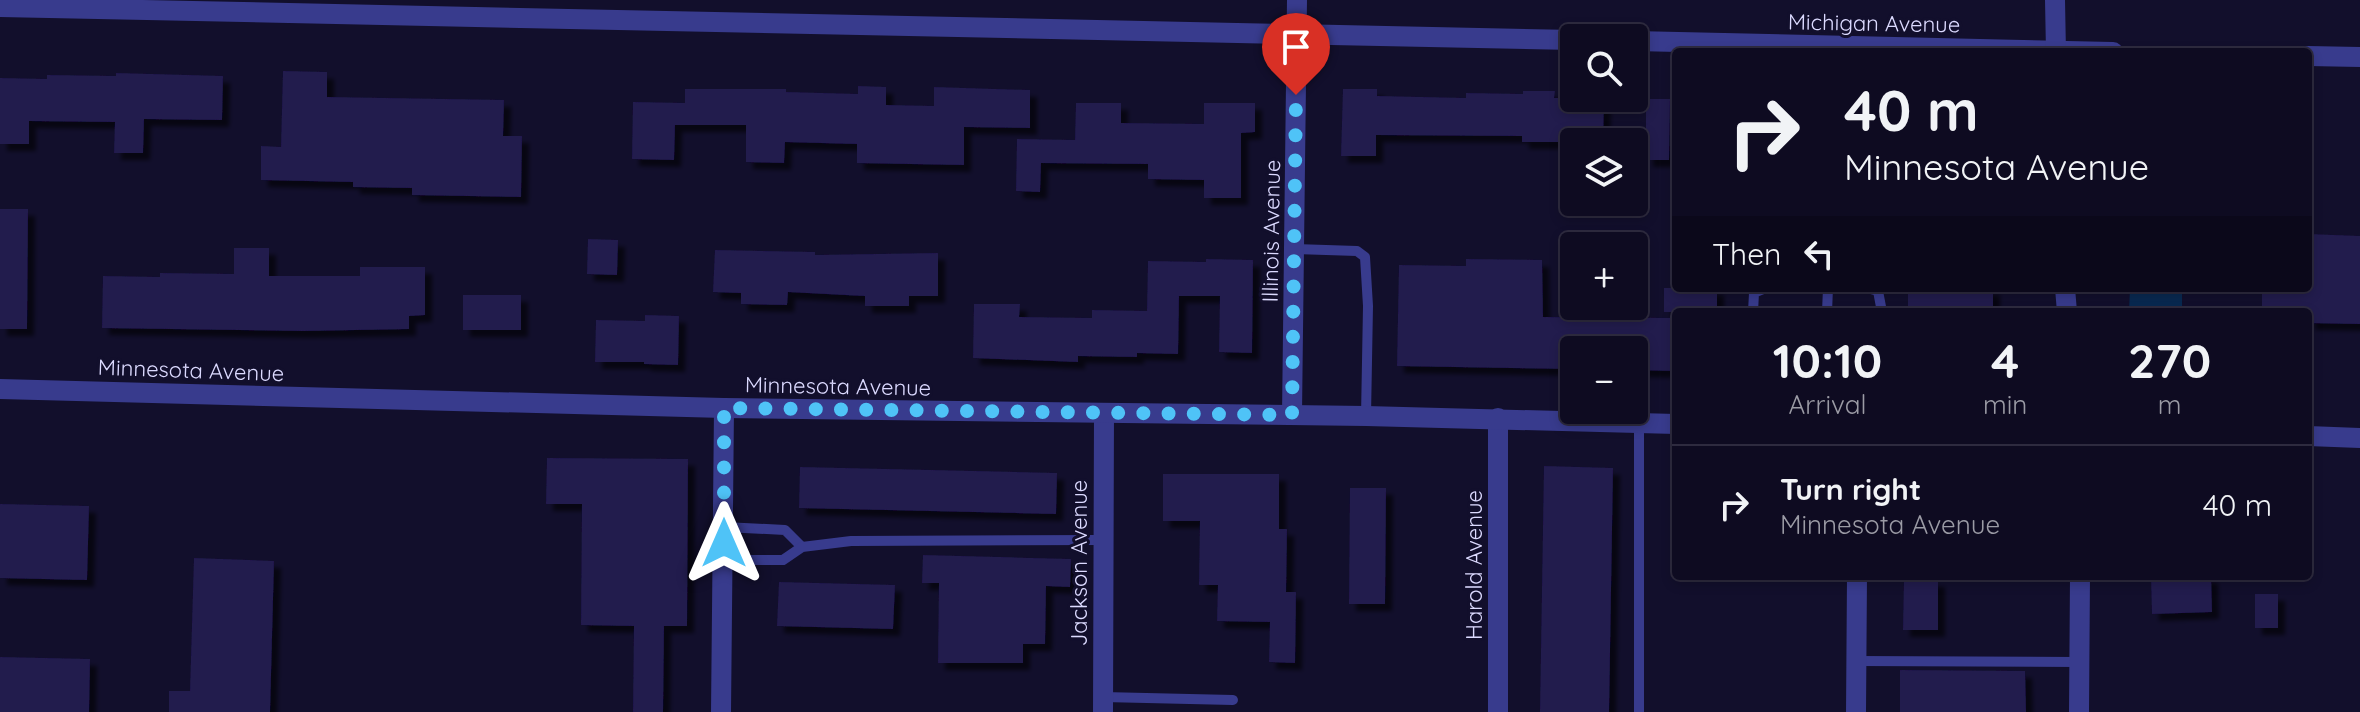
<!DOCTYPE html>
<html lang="en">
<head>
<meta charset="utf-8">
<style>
  :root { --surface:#0e0b21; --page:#1c192e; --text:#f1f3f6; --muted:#9b9ba5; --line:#2e2b3f }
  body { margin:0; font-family:Quicksand,sans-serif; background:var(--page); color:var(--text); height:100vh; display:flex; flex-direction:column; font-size:30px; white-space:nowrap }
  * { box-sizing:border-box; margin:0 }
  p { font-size:26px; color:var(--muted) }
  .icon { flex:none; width:44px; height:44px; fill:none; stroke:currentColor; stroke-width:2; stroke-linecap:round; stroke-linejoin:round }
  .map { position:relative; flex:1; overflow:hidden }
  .sheet { position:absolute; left:1672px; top:308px; width:640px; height:272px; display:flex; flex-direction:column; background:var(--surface); border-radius:8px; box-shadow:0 4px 12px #0003,0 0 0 2px var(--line) }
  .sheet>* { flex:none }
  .top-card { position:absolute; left:1672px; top:48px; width:640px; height:244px; border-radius:8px; box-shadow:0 4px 12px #0003,0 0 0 2px var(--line); background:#0e0b21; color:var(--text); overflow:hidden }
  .controls { position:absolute; left:1560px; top:24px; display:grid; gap:16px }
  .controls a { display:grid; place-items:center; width:88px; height:88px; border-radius:8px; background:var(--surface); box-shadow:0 4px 12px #0003,0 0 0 2px var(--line); font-size:40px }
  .pin { position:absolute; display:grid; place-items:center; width:68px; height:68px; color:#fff; margin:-82px -34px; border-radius:50% 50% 50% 0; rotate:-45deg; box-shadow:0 0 8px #0007 }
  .pin .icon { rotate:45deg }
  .me { position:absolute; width:88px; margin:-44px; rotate:0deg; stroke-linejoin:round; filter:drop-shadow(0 0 6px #0008) }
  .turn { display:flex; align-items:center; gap:28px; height:168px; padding:0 40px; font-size:36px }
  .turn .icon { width:104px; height:104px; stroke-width:2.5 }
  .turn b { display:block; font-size:56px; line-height:68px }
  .then { display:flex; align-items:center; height:76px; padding:0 40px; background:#0003; gap:16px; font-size:30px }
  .eta { display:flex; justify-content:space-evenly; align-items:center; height:136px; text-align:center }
  .eta b { font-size:48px; font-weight:800; line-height:56px }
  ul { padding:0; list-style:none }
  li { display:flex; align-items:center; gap:24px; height:120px; padding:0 40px; border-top:2px solid var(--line) }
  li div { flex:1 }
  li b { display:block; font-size:30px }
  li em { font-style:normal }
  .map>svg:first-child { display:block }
  .water { fill:#092951 }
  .building { fill:#211a4e; filter:url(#shadow) }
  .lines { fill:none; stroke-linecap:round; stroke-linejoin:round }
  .service { stroke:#383b8d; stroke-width:10 }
  .minor { stroke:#383b8d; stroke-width:20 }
  .tertiary { stroke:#383b8d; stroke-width:20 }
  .route { stroke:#4fc3f7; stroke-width:14; stroke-dasharray:0 25.2 }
  .labels { text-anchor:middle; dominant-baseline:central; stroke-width:6; stroke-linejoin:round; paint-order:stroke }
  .street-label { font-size:22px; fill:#dcdaff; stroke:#120f2c }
</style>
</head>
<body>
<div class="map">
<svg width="2360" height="712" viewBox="0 0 2360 712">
  <defs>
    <filter id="shadow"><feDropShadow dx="7" dy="7" stdDeviation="2" flood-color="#0009"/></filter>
  </defs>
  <rect width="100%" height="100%" fill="#120f2c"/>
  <!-- water -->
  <polygon class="water" points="2130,288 2182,288 2182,312 2129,312"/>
  <!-- building -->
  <g class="building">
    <polygon points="283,71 327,72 327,97 504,100 503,136 522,136 521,197 412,195 412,188 353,187 353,182 261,180 261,146 281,147"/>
    <polygon points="116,73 223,76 222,120 144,119 143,153 114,153 115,122 29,121 29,144 0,144 0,78 47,79 47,75 116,76"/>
    <polygon points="858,86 886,87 886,105 934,106 934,87 1030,90 1030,128 964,127 964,165 857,163 857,144 785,142 784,163 746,162 746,125 675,125 674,160 632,159 633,102 685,103 685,89 786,89 786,92 858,94"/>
    <polygon points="1343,89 1377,89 1377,96 1466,98 1466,93 1523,94 1523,91 1555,91 1554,98 1604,98 1603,142 1522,142 1522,136 1376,135 1376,156 1341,156"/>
    <polygon points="1646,99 1670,99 1669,160 1646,160"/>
    <polygon points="1076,103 1121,103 1121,123 1204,124 1204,103 1255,103 1255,132 1241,133 1241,198 1204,198 1204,180 1148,179 1148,164 1041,163 1040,192 1016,191 1017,139 1075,140"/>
    <polygon points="0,209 28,209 27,329 0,329"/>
    <polygon points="2308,234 2360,236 2360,324 2308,323 2308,312 2262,312 2262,288 2308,288"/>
    <polygon points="588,239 618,240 617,275 587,274"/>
    <polygon points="234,248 269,248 269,276 360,276 360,267 425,267 425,315 409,316 409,329 303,331 102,328 103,276 160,277 160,273 234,274"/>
    <polygon points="715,250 815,252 815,255 938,253 938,296 909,296 909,306 865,306 865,296 788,292 787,305 741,304 741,293 713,292"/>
    <polygon points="1206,259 1253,260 1252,353 1219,352 1220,296 1179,296 1178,354 1137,353 1137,357 1078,356 1078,362 973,358 974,304 1020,304 1019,317 1092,318 1092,310 1147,311 1148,261 1206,262"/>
    <polygon points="1466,259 1542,260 1543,317 1676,318 1676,371 1634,370 1634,350 1574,350 1574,369 1397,366 1399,265 1466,266"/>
    <rect x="1664" y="288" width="53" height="24"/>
    <rect x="1908" y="288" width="85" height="24"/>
    <rect x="463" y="295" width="58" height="35"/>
    <polygon points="645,315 679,316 678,365 644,364 644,362 595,362 596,320 645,321"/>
    <polygon points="547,458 688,459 687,626 664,626 663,712 633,712 634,626 581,625 582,504 546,504"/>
    <polygon points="1544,466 1613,468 1609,712 1540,712"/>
    <polygon points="800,467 1057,473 1056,514 799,508"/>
    <polygon points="1163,474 1279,474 1279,529 1287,529 1286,592 1296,592 1295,663 1269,662 1270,622 1217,621 1218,585 1199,585 1200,521 1163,521"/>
    <polygon points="1350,488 1386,488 1385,604 1349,604"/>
    <polygon points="0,504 89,506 87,580 0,578"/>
    <polygon points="923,555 1071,559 1070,587 1046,586 1045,644 1023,644 1023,663 938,663 939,583 922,583"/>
    <polygon points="194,558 274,561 270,712 169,712 169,691 190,691"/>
    <polygon points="2151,576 2211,576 2212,612 2152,614"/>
    <polygon points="1904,579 1938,580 1938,630 1903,630"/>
    <polygon points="779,582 895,585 893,629 777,626"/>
    <rect x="2255" y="594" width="23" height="34"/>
    <polygon points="0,657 90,659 89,712 0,712"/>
    <polygon points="1900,670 2025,671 2026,712 1900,712"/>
  </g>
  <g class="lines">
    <!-- service -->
    <g class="service">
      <polyline points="1295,249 1357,251 1365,257 1368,306 1366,416"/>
      <polyline points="1867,288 1878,291 1882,312"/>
      <polyline points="1753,312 1754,293 1766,288"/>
      <polyline points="1827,312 1828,288"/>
      <polyline points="724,527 785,530 802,547"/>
      <polyline points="723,560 783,560 802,547 851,541 1102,540"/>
      <polyline points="1856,661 2078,662"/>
      <polyline points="1103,697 1233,700"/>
      <polyline points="1639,712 1639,422"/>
    </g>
    <!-- minor -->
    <g class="minor">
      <polyline points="0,7 1574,40"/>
      <polyline points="1634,41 2113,52"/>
      <polyline points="2308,56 2360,57"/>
      <polyline points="1292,415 1297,0"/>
      <polyline points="1498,418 1498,712"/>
      <polyline points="721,712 724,408"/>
      <polyline points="1103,712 1104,414"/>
      <polyline points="1856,712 1857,576"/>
    </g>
    <!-- tertiary -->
    <g class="tertiary">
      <polyline points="2055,0 2056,52"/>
      <polyline points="2065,288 2067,312"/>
      <polyline points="0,389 724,408 1366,416 1676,424"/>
      <polyline points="2308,436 2360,438"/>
      <polyline points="2079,712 2080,576"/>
    </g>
  </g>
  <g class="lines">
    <!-- route -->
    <polyline class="route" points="724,543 724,408 1292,415 1296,95"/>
  </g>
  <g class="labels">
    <!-- street labels -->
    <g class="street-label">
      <text transform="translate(1874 23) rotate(1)">Michigan Avenue</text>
      <text transform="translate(1271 231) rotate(-89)">Illinois Avenue</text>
      <text transform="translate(191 370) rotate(2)">Minnesota Avenue</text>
      <text transform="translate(838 386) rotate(1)">Minnesota Avenue</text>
      <text transform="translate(1079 563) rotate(-90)">Jackson Avenue</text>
      <text transform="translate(1474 565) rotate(-90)">Harold Avenue</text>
    </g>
  </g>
</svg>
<div class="controls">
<a><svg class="icon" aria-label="search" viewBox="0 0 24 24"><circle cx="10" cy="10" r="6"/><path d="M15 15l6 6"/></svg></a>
<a><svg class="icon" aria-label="layers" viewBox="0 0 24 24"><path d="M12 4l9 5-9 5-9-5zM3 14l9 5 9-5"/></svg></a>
<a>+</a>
<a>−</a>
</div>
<div class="pin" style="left:1296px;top:95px;background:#d93025"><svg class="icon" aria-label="arrive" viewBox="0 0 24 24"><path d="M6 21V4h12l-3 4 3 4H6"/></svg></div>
<svg class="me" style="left:724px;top:543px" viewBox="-20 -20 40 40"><path d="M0-17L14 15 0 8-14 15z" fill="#4fc3f7" stroke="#fff" stroke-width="4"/></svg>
<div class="top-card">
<div class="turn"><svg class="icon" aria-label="right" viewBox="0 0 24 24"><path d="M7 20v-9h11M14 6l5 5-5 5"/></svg><div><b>40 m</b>Minnesota Avenue</div></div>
<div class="then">Then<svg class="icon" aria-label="left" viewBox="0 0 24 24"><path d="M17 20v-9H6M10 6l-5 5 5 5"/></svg></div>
</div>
<section class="sheet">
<div class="eta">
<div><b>10:10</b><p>Arrival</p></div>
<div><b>4</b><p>min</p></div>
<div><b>270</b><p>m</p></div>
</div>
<ul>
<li><svg class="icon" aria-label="right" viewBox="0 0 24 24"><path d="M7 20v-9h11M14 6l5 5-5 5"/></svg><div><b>Turn right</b><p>Minnesota Avenue</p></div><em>40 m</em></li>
</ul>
</section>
</div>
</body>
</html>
